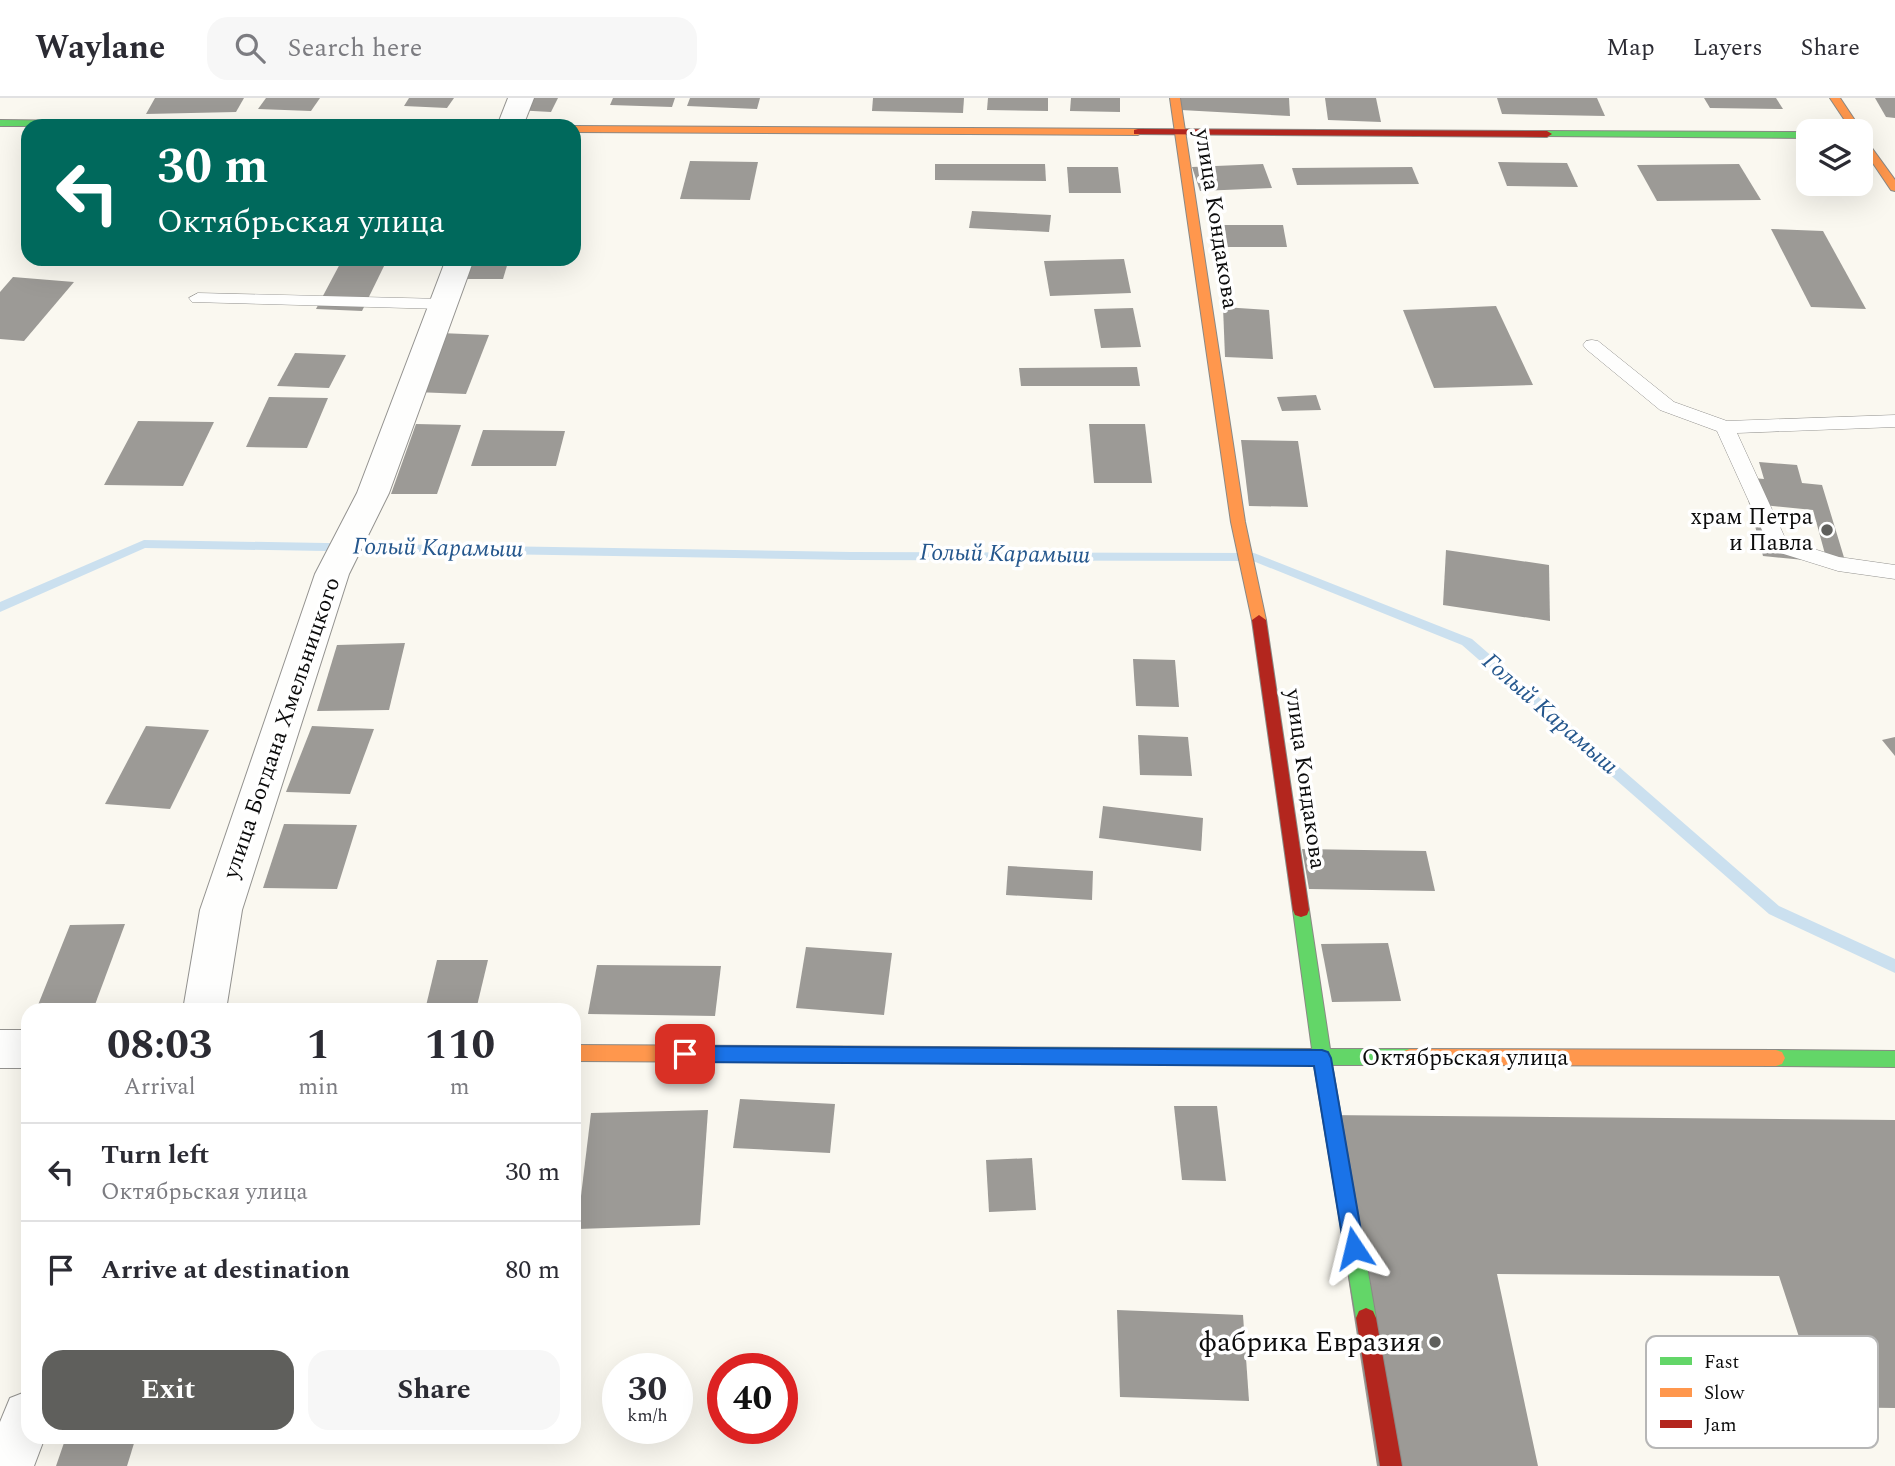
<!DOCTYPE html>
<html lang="en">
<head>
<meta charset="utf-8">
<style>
  :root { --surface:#fff; --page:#f7f7f7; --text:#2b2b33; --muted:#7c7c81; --line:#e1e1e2; --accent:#5f5f5c }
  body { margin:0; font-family:Spectral,serif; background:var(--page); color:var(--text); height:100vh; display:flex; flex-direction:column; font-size:26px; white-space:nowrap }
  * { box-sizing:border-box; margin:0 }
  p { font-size:23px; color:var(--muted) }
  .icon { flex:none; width:38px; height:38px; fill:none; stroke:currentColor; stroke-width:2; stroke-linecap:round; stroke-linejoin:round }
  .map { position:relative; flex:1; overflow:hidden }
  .side { position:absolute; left:21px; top:905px; width:560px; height:441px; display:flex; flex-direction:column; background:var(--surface); border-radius:21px; box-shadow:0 7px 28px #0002 }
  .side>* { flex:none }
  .top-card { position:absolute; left:21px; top:21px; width:560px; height:147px; border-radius:21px; box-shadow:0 7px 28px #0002; background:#00695c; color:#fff; overflow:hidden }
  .fabs { position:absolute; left:1796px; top:21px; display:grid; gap:14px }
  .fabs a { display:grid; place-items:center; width:77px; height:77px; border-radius:14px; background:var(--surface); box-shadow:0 7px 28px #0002; font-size:35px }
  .speed { position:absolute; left:602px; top:1255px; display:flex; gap:14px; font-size:35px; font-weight:700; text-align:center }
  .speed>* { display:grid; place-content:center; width:91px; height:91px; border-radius:50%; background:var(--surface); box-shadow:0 7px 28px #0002; line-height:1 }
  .speed small { font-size:18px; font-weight:400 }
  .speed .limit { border:10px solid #d22; background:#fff; color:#111 }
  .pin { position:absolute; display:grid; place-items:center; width:60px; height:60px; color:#fff; margin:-30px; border-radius:14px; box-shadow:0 4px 10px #0006 }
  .me { position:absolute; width:77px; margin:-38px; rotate:350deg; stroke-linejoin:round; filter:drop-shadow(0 0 5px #0008) }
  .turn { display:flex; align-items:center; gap:24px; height:147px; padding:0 21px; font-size:32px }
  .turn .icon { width:91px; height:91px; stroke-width:2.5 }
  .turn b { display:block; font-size:49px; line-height:60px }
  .eta { display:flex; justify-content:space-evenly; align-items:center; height:119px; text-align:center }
  .eta b { font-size:42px; font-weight:700; line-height:49px }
  .primary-button { display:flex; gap:14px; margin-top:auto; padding:14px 21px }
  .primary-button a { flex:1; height:80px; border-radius:21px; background:var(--accent); color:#fff; font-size:28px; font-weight:700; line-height:80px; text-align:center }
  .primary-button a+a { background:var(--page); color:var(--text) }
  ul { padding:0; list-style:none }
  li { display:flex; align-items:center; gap:21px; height:98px; padding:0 21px; border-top:2px solid var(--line) }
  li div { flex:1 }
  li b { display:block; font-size:26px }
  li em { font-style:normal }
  header { display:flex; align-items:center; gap:42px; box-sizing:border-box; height:98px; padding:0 35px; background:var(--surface); border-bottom:2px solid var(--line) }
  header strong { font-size:33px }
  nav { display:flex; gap:38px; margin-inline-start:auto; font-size:24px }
  .search { width:490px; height:63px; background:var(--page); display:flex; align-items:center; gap:18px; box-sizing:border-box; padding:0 24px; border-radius:21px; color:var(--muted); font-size:26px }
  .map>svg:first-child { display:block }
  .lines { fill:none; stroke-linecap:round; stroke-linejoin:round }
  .stream { fill:#cbe0ef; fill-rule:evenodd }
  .building { fill:#9c9a96; fill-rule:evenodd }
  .lane-casing { stroke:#93928f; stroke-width:1 }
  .street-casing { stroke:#93928f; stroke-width:2 }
  .fast-casing { stroke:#8a8985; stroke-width:2 }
  .slow-casing { stroke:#8a8985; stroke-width:2 }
  .jam-casing { stroke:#8a8985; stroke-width:2 }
  .lane { fill:#fefefd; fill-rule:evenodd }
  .street { fill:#fefefd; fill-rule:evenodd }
  .fast { fill:#63d668; fill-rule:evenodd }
  .slow { fill:#ff974d; fill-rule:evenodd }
  .jam { fill:#b3261e; fill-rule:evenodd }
  .route { fill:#1a73e8; stroke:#114b97; stroke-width:2 }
  .poi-dot { fill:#5f5f5c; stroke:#fff; stroke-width:2.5 }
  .labels { text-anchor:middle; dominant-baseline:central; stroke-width:7; stroke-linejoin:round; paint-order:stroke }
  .street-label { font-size:23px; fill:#0c0c0c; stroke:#fff }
  .poi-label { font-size:23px; fill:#0c0c0c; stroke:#fff; text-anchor:end }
  .water-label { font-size:24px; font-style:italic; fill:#25578d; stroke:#fff }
  .near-poi-label { font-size:28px; fill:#0c0c0c; stroke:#fff; text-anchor:end }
  .key { fill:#fff; stroke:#b6b6b6; stroke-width:2 }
  .key-label { font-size:19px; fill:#0c0c0c }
</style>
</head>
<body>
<header>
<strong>Waylane</strong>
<div class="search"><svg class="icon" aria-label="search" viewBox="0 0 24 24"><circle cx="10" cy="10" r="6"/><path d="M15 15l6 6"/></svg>Search here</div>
<nav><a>Map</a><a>Layers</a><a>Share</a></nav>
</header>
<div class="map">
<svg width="1895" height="1368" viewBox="0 0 1895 1368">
  <rect width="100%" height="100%" fill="#faf8f0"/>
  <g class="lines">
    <!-- stream -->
    <polygon class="stream" points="144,442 851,454 1254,455 1472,541 1779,808 1895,861 1895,875 1769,816 1462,547 1253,463 851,462 145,450 0,514 0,504"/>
  </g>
  <!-- building -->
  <g class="building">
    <polygon points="155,0 244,0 236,14 146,16"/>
    <polygon points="266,0 320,0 311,13 258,11"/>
    <polygon points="409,0 454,0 447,10 404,8"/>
    <polygon points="521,0 558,0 551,14 515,12"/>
    <polygon points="613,0 675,0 672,9 610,7"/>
    <polygon points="690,0 760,0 757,11 687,8"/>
    <polygon points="873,0 964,0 963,15 872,13"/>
    <polygon points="988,0 1048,0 1048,13 987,12"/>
    <polygon points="1071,0 1120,0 1120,14 1070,13"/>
    <polygon points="1181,0 1289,0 1290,18 1181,12"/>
    <polygon points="1325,0 1376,0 1381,24 1328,22"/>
    <polygon points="1497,0 1597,0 1605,18 1502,16"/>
    <polygon points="1704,0 1776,0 1783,11 1710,10"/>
    <polygon points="1875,0 1895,0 1895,20 1886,19"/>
    <polygon points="690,63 758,64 750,102 680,101"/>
    <polygon points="1498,64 1567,65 1578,89 1507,88"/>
    <polygon points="935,66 1045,66 1046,83 935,82"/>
    <polygon points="1263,66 1272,90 1200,93 1192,69"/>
    <polygon points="1739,66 1761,102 1657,103 1637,67"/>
    <polygon points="1067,69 1118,69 1121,95 1069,95"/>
    <polygon points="1412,69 1419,86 1297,87 1292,70"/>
    <polygon points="972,113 1051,117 1049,134 969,130"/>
    <polygon points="1214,127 1283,127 1287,149 1218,149"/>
    <polygon points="1771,131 1823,133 1866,211 1811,209"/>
    <polygon points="469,161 509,161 503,181 462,181"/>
    <polygon points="1124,161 1131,195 1050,198 1044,163"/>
    <polygon points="342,162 386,164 362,213 316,211"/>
    <polygon points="13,179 74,184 24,243 0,241 0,194"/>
    <polygon points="1496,208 1533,287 1434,290 1403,212"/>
    <polygon points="1223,209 1269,212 1273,261 1225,259"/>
    <polygon points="1133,210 1141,249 1101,250 1094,211"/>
    <polygon points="440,235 489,237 466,296 415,294"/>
    <polygon points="295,255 346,257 329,290 277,288"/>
    <polygon points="1137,269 1140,288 1021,288 1019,270"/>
    <polygon points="1316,297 1321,312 1282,313 1277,299"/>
    <polygon points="269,299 328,300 307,350 246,349"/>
    <polygon points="138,323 214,324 183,388 104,387"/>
    <polygon points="416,326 461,327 437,396 391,396"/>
    <polygon points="1089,326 1145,326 1152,385 1094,385"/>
    <polygon points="483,332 565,333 556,368 471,368"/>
    <polygon points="1241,342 1298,343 1308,409 1249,408"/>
    <path d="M1759,364l38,3 5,18 20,2 24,79 -83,-8 -21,-79 22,2zM1763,407l50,5 12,44 -51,-5z"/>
    <polygon points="1446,452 1549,467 1550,523 1443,507"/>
    <polygon points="405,545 389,612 317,613 337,547"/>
    <polygon points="1133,561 1175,562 1179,609 1136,608"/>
    <polygon points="146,628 209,632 170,711 105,706"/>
    <polygon points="312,628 374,631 350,696 286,694"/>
    <polygon points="1138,637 1188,639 1192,678 1140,677"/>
    <polygon points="1895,639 1895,658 1882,642"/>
    <polygon points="1103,708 1203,720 1201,753 1099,740"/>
    <polygon points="284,726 357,727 337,791 263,790"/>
    <polygon points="1302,751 1426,753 1435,793 1309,791"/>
    <polygon points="1008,768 1093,773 1092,802 1006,797"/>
    <polygon points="125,826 93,912 36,912 70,827"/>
    <polygon points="1388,845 1401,903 1332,904 1321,846"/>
    <polygon points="806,849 892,855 884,917 796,910"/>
    <polygon points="437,862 488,862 476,912 425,912"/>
    <polygon points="597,867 721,868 715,918 588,916"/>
    <polygon points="740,1001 835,1006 830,1055 733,1050"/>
    <polygon points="1174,1008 1217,1008 1226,1083 1182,1082"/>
    <polygon points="708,1012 700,1127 577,1131 591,1015"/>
    <polygon points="1323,1017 1895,1022 1895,1310 1822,1309 1779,1178 1497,1176 1538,1368 1377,1368"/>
    <polygon points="1032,1060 1036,1112 989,1114 986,1062"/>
    <polygon points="1117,1212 1243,1217 1249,1303 1120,1299"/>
    <polygon points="66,1339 136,1339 127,1368 56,1368"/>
  </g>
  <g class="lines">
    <defs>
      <g id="lane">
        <polygon points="198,195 443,201 452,206 443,211 192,204 189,200"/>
        <polygon points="1592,242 1598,243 1674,304 1727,323 1895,317 1895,329 1737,335 1786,442 1839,459 1895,467 1895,481 1838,473 1771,452 1717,333 1660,312 1586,251 1583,247 1586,243"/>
      </g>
      <g id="street">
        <polygon points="508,0 534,0 523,28 497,28"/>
        <polygon points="446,161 474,161 389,395 349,476 242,812 226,912 183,912 200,812 315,476 357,395"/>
        <rect x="0" y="932" width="28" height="38"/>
        <polygon points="28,1293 28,1339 45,1339 34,1368 0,1368 0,1324 10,1300"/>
      </g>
      <g id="fast">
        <polygon points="0,22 263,25 268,28 0,28"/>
        <polygon points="1547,33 1808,34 1808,40 1543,38 1543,34"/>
        <polygon points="1301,805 1307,807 1309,812 1330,951 1410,951 1416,953 1419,959 1416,965 1410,967 1332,967 1376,1220 1373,1227 1366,1230 1359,1227 1356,1220 1314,967 934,965 928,963 925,957 928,951 934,949 1312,951 1293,812 1295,807"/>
        <polygon points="1776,952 1895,953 1895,969 1776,968 1770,966 1767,960 1770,954"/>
      </g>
      <g id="slow">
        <polygon points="1170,0 1180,0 1245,424 1266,522 1259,527 1252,522 1231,424"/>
        <polygon points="1830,0 1840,0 1862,33 1861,35 1895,82 1895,93 1891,92 1860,46 1860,33 1852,33"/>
        <polygon points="573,28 574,28 1138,31 1143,34 1138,37 574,34"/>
        <polygon points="574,947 934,949 940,951 943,957 940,963 934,965 574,963"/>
        <polygon points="1410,951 1776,952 1782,954 1785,960 1782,966 1776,968 1410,967 1404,965 1401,959 1404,953"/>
      </g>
      <g id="jam">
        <polygon points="1138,31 1547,33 1552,36 1547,39 1134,36 1134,32"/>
        <polygon points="1259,517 1266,522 1309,812 1307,817 1301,819 1295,817 1293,812 1252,522"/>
        <polygon points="1366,1210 1373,1213 1376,1220 1402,1368 1380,1368 1356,1220 1359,1213"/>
      </g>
    </defs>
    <!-- lane casing -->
    <use href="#lane" class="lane-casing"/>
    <!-- street casing -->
    <use href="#street" class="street-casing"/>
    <!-- fast casing -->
    <use href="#fast" class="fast-casing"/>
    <!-- slow casing -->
    <use href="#slow" class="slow-casing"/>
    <!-- jam casing -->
    <use href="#jam" class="jam-casing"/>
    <!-- lane -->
    <use href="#lane" class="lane"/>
    <!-- street -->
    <use href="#street" class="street"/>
    <!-- fast -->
    <use href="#fast" class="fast"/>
    <!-- slow -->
    <use href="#slow" class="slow"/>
    <!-- jam -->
    <use href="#jam" class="jam"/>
  </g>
  <!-- route -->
  <polygon class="route" points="685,948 1322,952 1328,954 1331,960 1364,1150 1361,1157 1354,1160 1347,1157 1344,1150 1314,968 685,964 678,962 676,956 678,950"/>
  <!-- markers -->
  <g class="poi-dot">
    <circle cx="1827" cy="432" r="7"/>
    <circle cx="1435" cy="1244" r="7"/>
  </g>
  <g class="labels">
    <!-- street labels -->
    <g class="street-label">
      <text transform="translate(1216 121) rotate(81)">улица Кондакова</text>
      <text transform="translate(282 630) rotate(-71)">улица Богдана Хмельницкого</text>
      <text transform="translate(1305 681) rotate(82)">улица Кондакова</text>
      <text x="1465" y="960">Октябрьская улица</text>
    </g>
    <!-- poi labels -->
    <g class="poi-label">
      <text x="1813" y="419">храм Петра<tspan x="1813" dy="26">и Павла</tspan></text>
    </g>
    <!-- water labels -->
    <g class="water-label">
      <text transform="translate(438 450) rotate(1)">Голый Карамыш</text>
      <text transform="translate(1005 456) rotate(1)">Голый Карамыш</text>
      <text transform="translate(1550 616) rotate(41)">Голый Карамыш</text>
    </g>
    <!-- near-poi labels -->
    <g class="near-poi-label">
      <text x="1421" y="1244">фабрика Евразия</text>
    </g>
  </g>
  <!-- legend -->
  <rect x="1646" y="1238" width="232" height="112" rx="10" class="key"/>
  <rect x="1660" y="1259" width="32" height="8" fill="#63d668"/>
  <rect x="1660" y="1290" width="32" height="9" fill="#ff974d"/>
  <rect x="1660" y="1322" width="32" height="8" fill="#b3261e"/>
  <g class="key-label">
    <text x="1704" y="1270">Fast</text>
    <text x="1704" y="1301">Slow</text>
    <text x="1704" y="1333">Jam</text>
  </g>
</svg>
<div class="fabs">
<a><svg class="icon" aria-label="layers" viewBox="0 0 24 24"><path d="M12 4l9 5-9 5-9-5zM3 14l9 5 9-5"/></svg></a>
</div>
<div class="speed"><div>30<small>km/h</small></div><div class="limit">40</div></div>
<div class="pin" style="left:685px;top:956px;background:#d93025"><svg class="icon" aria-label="arrive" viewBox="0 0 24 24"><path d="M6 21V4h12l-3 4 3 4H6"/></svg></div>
<svg class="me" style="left:1354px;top:1150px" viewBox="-20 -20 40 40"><path d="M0-17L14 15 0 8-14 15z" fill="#1a73e8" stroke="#fff" stroke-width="4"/></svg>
<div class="top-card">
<div class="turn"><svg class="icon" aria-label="left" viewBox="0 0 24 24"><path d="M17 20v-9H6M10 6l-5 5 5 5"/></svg><div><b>30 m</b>Октябрьская улица</div></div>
</div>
<section class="side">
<div class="eta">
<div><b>08:03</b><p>Arrival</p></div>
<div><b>1</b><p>min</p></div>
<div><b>110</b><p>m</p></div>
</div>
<ul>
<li><svg class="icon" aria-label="left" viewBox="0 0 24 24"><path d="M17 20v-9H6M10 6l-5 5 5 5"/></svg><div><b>Turn left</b><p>Октябрьская улица</p></div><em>30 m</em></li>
<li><svg class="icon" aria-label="arrive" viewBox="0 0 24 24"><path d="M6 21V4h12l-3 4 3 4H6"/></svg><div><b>Arrive at destination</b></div><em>80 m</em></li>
</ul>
<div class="primary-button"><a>Exit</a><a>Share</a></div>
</section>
</div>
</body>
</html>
